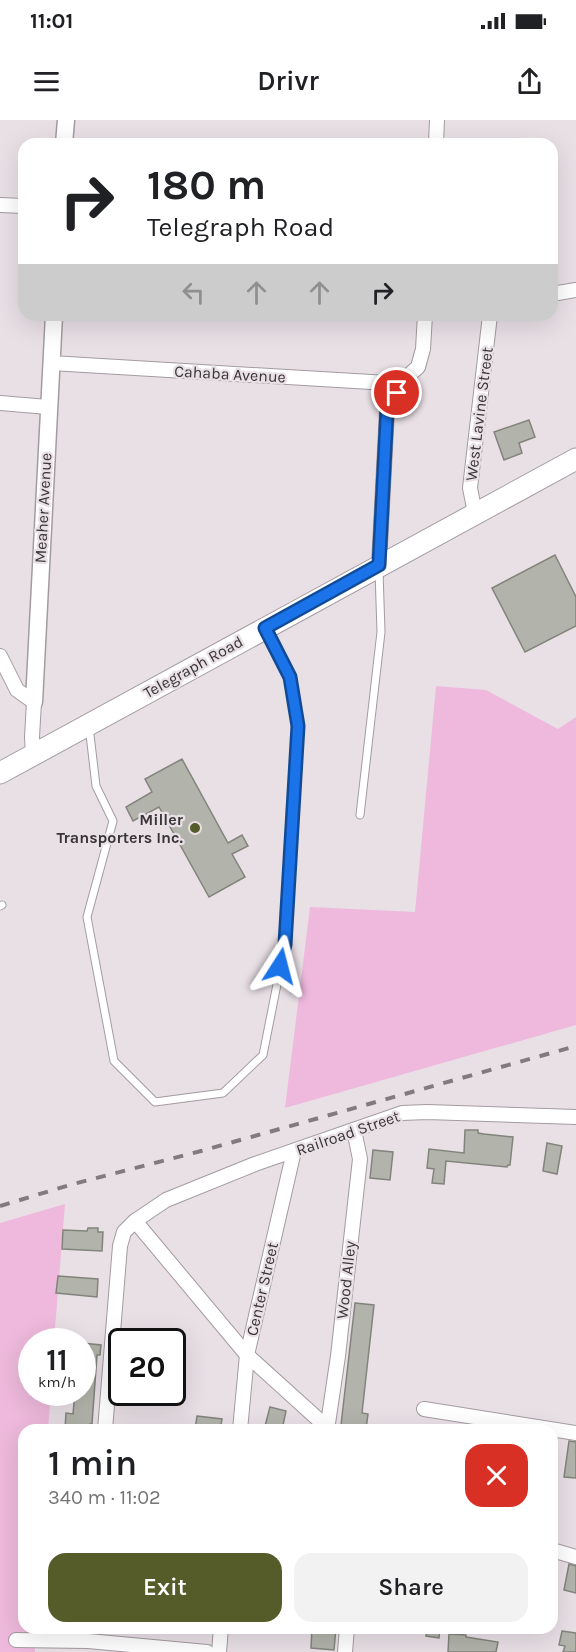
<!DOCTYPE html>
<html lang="en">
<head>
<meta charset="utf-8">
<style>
  :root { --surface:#fff; --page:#f2f2f2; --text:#202124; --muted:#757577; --accent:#555c2a }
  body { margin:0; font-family:Karla,sans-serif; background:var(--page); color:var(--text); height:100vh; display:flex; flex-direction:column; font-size:22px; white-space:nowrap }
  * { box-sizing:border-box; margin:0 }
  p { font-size:20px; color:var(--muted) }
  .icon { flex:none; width:33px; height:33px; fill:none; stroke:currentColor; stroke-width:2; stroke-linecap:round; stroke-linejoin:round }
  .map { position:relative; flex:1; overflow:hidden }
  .panel { position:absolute; left:18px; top:1304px; width:540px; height:210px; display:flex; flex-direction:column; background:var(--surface); border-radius:18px; box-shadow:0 6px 24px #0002 }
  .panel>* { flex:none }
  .guide { position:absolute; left:18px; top:18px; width:540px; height:183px; border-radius:18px; box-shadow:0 6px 24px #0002; background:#fff; color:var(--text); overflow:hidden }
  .speed { position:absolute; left:18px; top:1208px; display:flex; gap:12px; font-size:30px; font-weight:700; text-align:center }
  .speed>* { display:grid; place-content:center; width:78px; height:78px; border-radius:50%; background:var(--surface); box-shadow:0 6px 24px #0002; line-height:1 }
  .speed small { font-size:15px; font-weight:400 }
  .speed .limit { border:3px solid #111; border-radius:9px; background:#fff; color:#111 }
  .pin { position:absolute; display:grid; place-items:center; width:51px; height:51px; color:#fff; margin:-26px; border:3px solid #fff; border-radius:50%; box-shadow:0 2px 6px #0007 }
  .me { position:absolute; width:66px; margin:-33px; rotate:9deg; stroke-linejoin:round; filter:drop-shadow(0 0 4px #0008) }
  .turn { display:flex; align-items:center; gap:21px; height:126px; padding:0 30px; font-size:27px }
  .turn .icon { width:78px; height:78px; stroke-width:2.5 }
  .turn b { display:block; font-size:42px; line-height:51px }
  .lanes { display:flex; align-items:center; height:57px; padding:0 30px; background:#0003; justify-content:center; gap:30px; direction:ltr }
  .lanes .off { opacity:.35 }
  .round { display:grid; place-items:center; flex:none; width:63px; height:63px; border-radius:18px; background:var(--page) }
  .head { display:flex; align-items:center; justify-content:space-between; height:102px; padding:0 30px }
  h1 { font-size:36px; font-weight:600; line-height:45px }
  .cta { display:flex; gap:12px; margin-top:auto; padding:12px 30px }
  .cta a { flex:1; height:69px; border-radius:18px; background:var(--accent); color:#fff; font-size:24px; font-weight:600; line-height:69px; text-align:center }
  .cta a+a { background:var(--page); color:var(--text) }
  .status { display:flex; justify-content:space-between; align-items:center; height:42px; padding:0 30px; background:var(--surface); direction:ltr }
  .status svg { height:16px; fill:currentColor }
  header { display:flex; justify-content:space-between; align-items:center; height:78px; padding:0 30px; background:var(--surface); font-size:27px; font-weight:600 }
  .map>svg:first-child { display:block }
  .green { fill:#eeb9dc }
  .building { fill:#b2b4ab; stroke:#82847c; stroke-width:1.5 }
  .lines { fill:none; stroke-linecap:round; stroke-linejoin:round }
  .service-casing { stroke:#a39ba0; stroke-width:9 }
  .minor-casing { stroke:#a39ba0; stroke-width:16 }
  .tertiary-casing { stroke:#a39ba0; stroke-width:19 }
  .primary-casing { stroke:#a39ba0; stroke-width:23 }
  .service { stroke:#fff; stroke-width:7 }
  .minor { stroke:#fff; stroke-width:14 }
  .tertiary { stroke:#fff; stroke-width:16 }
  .primary { stroke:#fff; stroke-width:21 }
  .rail { stroke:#817b7f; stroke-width:4; stroke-dasharray:10 10; stroke-linecap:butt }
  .route-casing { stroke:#114b97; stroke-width:15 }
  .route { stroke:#1a73e8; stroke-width:10 }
  .poi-dot { fill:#555c2a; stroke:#e9e0e6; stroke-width:2 }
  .labels { text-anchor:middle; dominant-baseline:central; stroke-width:4.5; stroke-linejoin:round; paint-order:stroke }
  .street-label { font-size:16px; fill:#393537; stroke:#e9e0e6 }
  .poi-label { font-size:16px; font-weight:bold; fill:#393537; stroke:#e9e0e6; text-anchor:end }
</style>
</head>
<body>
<div class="status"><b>11:01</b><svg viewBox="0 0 49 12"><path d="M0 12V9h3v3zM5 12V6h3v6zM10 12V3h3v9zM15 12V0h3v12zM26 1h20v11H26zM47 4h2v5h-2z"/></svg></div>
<header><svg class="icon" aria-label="menu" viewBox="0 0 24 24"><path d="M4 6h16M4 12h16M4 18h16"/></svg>Drivr<svg class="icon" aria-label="share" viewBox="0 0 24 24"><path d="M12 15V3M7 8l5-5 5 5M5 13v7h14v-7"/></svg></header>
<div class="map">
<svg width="576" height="1532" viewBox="0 0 576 1532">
  <rect width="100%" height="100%" fill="#e9e0e6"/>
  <!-- green -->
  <g class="green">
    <polygon points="436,566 486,570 558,609 576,597 576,905 285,988 310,787 415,792"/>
    <polygon points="65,1084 54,1221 32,1221 32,1272 51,1272 48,1309 24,1310 24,1508 34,1508 35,1532 0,1532 0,1103"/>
  </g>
  <!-- building -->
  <g class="building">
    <polygon points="529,300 535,317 519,323 522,333 504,340 494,312"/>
    <polygon points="555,435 576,477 576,506 525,532 492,468"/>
    <polygon points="182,639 228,723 242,715 248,726 232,734 245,757 209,777 159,687 133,701 126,687 152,672 145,659"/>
    <polygon points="465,1010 478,1010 478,1013 484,1014 513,1017 510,1045 508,1045 507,1047 446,1041 444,1064 432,1063 434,1049 427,1048 429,1029 464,1033"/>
    <polygon points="547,1023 562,1026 557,1054 543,1051"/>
    <polygon points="373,1030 393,1032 390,1060 370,1058"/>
    <polygon points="88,1108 98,1108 98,1112 103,1112 102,1131 62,1129 63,1110 87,1111"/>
    <polygon points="58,1156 98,1159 97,1177 56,1173"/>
    <polygon points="355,1183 374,1185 362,1293 368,1294 366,1309 341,1305"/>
    <polygon points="82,1223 101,1225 100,1235 97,1235 92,1304 90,1304 90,1310 65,1309 66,1293 73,1294 75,1272 82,1272"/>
    <polygon points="270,1287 286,1291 282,1310 264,1310"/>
    <polygon points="197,1296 222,1299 220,1310 195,1310"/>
    <polygon points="569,1321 576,1322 576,1358 564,1357"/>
    <polygon points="569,1444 576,1446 576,1473 564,1470"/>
    <polygon points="312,1508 336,1508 334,1530 311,1528"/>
    <polygon points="427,1508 440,1508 439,1518 426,1516"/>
    <polygon points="562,1511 576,1513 576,1532 563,1532 565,1526 559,1525"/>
    <polygon points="449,1514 466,1515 466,1517 498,1522 496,1532 448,1532"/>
  </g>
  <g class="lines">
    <defs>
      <g id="service">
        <polyline points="89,606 96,666 113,701 87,797 114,941 155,982 223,973 263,935 285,824 298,606 290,557 266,510"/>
        <polyline points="360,695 381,512 379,451"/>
        <polyline points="0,786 2,785"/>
      </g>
      <g id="minor">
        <polyline points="436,24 437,0"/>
        <polyline points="0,85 24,86"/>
        <polyline points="552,174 576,170"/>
        <polyline points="51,243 388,263 408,256"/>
        <polyline points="0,283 48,287"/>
        <polyline points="475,393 470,368 490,195"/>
        <polyline points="379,445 387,290 408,256 418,247 423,229 425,195"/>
        <polyline points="0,536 17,570 34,582 32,617 33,635"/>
        <polyline points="135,1101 247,1235 320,1301 326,1309"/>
        <polyline points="424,1289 576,1313"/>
        <polyline points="105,1310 120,1126 124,1112 135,1101 166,1080 255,1044 402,993 427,992 576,997"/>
        <polyline points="240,1310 247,1235 294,1031"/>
        <polyline points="327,1310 338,1236 360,1039 354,1010"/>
        <polyline points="552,1430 576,1437"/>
        <polyline points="16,1520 88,1521 207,1532"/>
        <polyline points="219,1532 221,1508"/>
        <polyline points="345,1532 347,1508"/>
      </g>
      <g id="tertiary">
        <polyline points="64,24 66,0"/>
        <polyline points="34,582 54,195"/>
      </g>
      <polyline id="primary" points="0,653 576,339"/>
    </defs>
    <!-- service casing -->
    <use href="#service" class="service-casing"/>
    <!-- minor casing -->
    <use href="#minor" class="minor-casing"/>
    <!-- tertiary casing -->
    <use href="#tertiary" class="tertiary-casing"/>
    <!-- primary casing -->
    <use href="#primary" class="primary-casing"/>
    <!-- service -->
    <use href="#service" class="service"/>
    <!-- minor -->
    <use href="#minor" class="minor"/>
    <!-- tertiary -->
    <use href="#tertiary" class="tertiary"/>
    <!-- primary -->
    <use href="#primary" class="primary"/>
    <!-- rail -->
    <polyline class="rail" points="0,1086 73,1064 201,1031 576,926"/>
  </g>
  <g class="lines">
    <defs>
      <polyline id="route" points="280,846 285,824 298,606 290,557 265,508 379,445 387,290 397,273"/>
    </defs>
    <!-- route casing -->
    <use href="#route" class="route-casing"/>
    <!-- route -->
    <use href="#route" class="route"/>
  </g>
  <!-- markers -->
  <circle class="poi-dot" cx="195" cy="708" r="6"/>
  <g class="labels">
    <!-- street labels -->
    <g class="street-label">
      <text transform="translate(230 254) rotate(3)">Cahaba Avenue</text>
      <text transform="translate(479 294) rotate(-83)">West Lavine Street</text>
      <text transform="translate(43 388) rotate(-87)">Meaher Avenue</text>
      <text transform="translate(193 547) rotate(-29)">Telegraph Road</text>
      <text transform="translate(348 1013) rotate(-19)">Railroad Street</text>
      <text transform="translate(346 1160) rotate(-84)">Wood Alley</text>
      <text transform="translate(262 1169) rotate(-77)">Center Street</text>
    </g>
    <!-- poi labels -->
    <g class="poi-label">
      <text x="183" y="699">Miller<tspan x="183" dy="18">Transporters Inc.</tspan></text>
    </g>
  </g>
</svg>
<div class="speed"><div>11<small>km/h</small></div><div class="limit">20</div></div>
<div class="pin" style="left:397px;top:273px;background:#d93025"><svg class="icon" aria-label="arrive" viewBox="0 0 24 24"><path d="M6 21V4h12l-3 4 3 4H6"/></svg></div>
<svg class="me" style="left:280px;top:846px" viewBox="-20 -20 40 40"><path d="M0-17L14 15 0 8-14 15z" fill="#1a73e8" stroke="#fff" stroke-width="4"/></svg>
<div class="guide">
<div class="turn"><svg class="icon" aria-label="right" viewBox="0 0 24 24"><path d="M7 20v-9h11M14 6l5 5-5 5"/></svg><div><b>180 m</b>Telegraph Road</div></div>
<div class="lanes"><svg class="icon off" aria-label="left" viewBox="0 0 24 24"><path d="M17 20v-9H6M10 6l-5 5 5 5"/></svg><svg class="icon off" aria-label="ahead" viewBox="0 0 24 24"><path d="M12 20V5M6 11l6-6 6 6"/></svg><svg class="icon off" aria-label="ahead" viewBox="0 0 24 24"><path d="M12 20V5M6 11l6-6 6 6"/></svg><svg class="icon" aria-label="right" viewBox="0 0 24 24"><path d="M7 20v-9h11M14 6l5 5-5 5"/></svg></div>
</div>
<section class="panel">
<div class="head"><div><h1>1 min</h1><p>340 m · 11:02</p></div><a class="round" style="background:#d93025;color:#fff"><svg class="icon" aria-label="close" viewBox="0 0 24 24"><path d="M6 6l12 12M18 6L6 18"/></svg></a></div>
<div class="cta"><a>Exit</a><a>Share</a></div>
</section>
</div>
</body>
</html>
